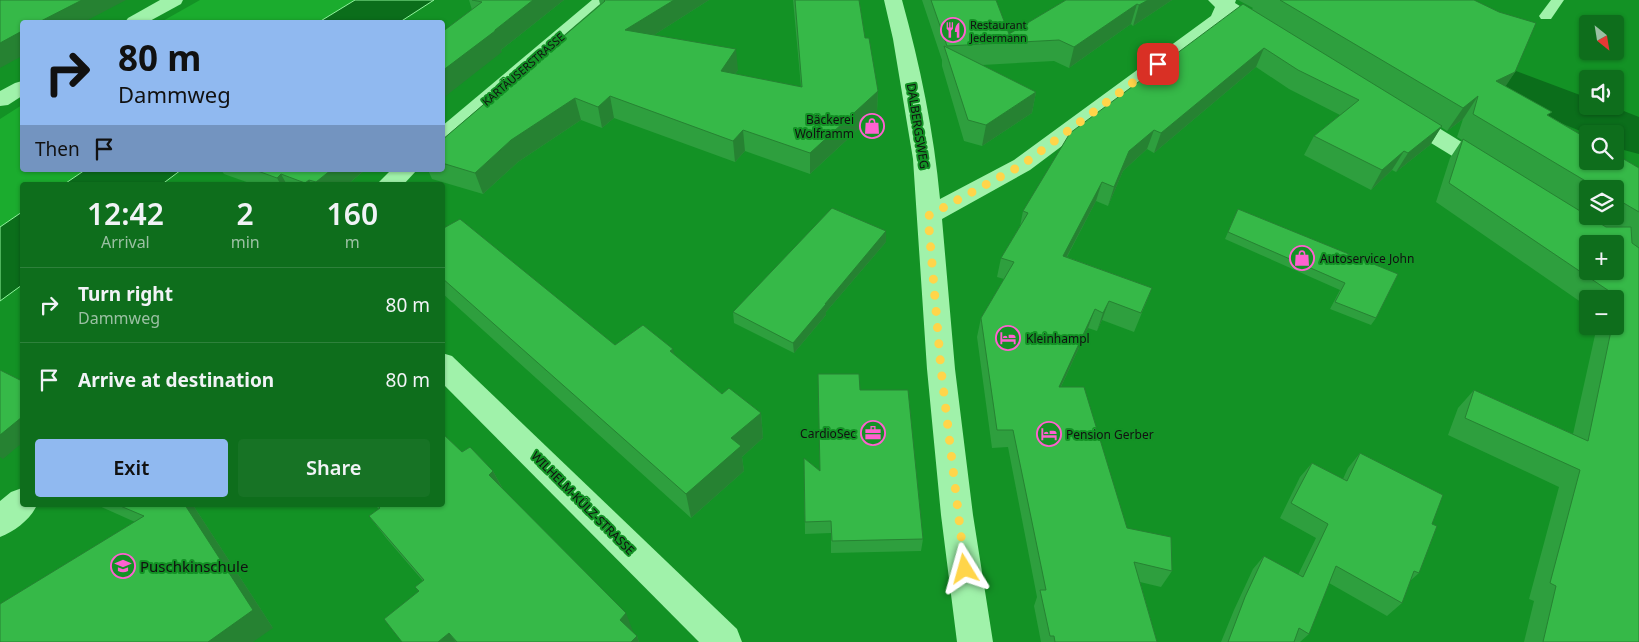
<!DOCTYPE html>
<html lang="en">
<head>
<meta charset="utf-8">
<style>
  :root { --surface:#0e6e1c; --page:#177325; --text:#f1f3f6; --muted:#9bc0a3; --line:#2e813b; --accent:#90b9f0 }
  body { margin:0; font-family:"Noto Sans",sans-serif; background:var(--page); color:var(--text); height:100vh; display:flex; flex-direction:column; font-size:19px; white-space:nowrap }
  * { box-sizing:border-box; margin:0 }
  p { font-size:16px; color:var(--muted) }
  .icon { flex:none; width:28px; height:28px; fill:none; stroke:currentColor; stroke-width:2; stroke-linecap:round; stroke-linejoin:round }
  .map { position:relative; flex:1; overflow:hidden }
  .side { position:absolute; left:20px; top:182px; width:425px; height:325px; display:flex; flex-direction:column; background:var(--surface); border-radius:5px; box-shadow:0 1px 4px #0004 }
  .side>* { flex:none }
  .banner { position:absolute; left:20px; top:20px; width:425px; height:152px; border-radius:5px; box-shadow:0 1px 4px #0004; background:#90b9f0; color:#111; overflow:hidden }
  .needle { width:32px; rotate:150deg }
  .fabs { position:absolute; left:1579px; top:15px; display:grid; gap:10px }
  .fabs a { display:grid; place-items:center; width:45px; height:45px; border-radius:5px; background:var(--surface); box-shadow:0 1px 4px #0004; font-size:25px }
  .pin { position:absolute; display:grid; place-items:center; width:42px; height:42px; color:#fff; margin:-21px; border-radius:10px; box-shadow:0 2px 8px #0006 }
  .me { position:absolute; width:55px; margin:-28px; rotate:352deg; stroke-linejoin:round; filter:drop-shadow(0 0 4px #0008) }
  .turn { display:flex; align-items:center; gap:18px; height:105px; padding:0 15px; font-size:22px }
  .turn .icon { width:65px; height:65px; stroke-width:2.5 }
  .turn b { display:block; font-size:35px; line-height:42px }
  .then { display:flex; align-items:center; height:48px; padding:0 15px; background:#0003; gap:10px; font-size:19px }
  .eta { display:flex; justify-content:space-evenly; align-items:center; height:85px; text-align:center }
  .eta b { font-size:30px; font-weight:600; line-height:35px }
  .action { display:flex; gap:10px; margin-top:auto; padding:10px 15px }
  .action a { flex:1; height:58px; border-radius:5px; background:var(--accent); color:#111; font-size:20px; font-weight:600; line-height:58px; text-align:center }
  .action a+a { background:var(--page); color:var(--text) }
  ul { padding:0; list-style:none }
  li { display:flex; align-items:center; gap:15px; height:75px; padding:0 15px; border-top:1px solid var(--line) }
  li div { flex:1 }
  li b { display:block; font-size:19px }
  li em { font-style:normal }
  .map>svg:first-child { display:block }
  .green { fill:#1bac2e }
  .water { fill:#0b6e1b; stroke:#91f59d }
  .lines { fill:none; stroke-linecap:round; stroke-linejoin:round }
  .river { fill:#0b6e1b; fill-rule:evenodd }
  .service { fill:#a0f2aa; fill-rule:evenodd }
  .minor { fill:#a0f2aa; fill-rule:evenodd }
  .wall { fill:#2e9f3e; fill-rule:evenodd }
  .shaded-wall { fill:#268232 }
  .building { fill:#36b948; stroke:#268232; fill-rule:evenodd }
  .route { stroke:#ffd54a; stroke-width:9; stroke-dasharray:0 16.2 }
  .labels { text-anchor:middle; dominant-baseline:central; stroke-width:4; stroke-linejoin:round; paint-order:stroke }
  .far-poi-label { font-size:11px; fill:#111; stroke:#139225; text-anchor:start }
  .far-street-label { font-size:11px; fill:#111; stroke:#139225 }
  .poi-label { font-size:12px; fill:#111; stroke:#139225; text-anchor:start }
  .street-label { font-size:12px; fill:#111; stroke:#139225 }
  .near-poi-label { font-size:15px; fill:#111; stroke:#139225; text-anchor:start }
</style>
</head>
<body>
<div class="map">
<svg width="1639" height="642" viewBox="0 0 1639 642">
  <rect width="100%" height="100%" fill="#139225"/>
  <!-- green -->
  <g class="green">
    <polygon points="200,0 355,0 319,22 161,22"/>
    <polygon points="22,105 22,170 85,170 63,185 22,185 22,212 0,227 0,119"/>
  </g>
  <!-- water -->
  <g class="water">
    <polygon points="355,0 434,0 400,22 319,22"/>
    <polygon points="85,170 181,170 161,185 63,185"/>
    <polygon points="22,212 22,285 0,301 0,227"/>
  </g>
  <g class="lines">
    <!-- river -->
    <polygon class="river" points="1305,0 1361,0 1476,56 1588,98 1588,106 1611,106 1639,117 1639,154 1620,149 1615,145 1615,134 1588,134 1442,76 1312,9"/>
    <!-- service -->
    <polygon class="service" points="1551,0 1564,0 1551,19 1541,19 1539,16"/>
    <!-- minor -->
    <g class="minor">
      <polygon points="160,0 183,0 181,4 148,22 125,22 128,18"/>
      <polygon points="592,0 612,0 450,143 442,145 442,126"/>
      <path d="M884,0h18c18,65 32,132 38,199l74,-39 197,-144 4,-9 -7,-7h28l-1,3 37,23 3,4 -3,4c-16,4 -30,-10 -42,-18l-4,7 -196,147 -88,49 13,150 18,146 20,127h-36l-16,-127 -14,-146 -14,-210 -20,-120z"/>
      <polygon points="22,81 22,96 8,105 0,106 0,91 15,83"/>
      <polygon points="1403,109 1411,111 1496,163 1500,168 1496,173 1488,176 1480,173 1395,121 1392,116 1395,111"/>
      <polygon points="391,170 417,170 403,185 376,185"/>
      <polygon points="442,353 452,356 737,629 742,642 699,642 442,383"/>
      <path d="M22,488v17h15c-7,15 -22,26 -37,32v-36l11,-9z"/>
    </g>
  </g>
  <!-- wall -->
  <g class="wall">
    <polygon points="469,0 564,0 501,50 502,52 472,10"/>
    <polygon points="599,0 709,0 654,35 738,70 735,74 801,87 793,0 859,0 865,38 878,91 877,112 810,174 745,151 735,162 614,118 602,128 581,120 518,162 483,194 432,179 428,170 442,170 442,140 600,4"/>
    <polygon points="922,0 996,0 1009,34 1066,0 1172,0 1133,26 1131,24 1069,68 1054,61 982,65 1036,92 1032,113 982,146 964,141 942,66 942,60"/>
    <path d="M1238,0h236l41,72 -10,14 44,30 39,23 51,29v474h-115l10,-41 -5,-2 30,-112 -111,-52 10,-27 16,-18 99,44 24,-108h18v-27h-27v8l-152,-105 14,-44 12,-18 -5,-3 6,-18 -16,12 -6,-4 -11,18 -34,27 -4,-2 -21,20 -67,-35 10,-19 26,-21 -51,-26 -33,-22 -102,86 -7,-4 -24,22 -15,35 -12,-5 -29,56 85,31 -18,44 -32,-12 -5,11 -9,-3 -27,59 66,141 45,43 -11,16 -21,-5 17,60h-116l-7,-36 3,-9 -29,-150 -16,1 -15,-111 4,-19 23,-39 -7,-2 4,-19 19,-32 3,-15 229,-202 1,-1zM1588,189h27v27h-27z"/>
    <polygon points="221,170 365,170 347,185 255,185 224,174"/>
    <polygon points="1238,209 1398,274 1376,318 1371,325 1330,309 1340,290 1225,239"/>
    <polygon points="442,229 615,345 675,355 722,394 761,413 763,438 742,457 744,471 691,518 442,293"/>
    <polygon points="886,242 826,312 826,315 794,353 734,323 733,312"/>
    <polygon points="860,390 923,539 921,551 831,553 831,533 805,534 804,458 820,471"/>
    <polygon points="462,452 493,471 503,489 634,634 637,636 639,642 402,642 419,592 415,587 423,581 387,539 369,516 379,509 375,505 442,505"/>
    <polygon points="1360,453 1432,524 1419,573 1410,581 1402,603 1387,616 1329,583 1309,634 1300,642 1221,642 1234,610 1253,569 1264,556 1298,575 1316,538 1280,518 1300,477 1312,463 1343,479 1348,468"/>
    <polygon points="97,505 193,505 273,628 135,522"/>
  </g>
  <!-- shaded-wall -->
  <g class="shaded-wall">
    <polygon points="82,0 126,0 84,22 39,22"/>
    <polygon points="533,0 564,0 501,50 502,52 442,99 442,71"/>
    <polygon points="674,0 709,0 629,51 625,30"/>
    <polygon points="1148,0 1172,0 1133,26 1139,5"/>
    <polygon points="1137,4 1131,24 1069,68 1074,47"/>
    <polygon points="22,31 22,56 0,68 0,43"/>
    <polygon points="1264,48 1256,67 1154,153 1161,133"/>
    <polygon points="736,49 738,70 723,93 721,71"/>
    <polygon points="1515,72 1500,95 1496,81"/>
    <polygon points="878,91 877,112 810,174 810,153"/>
    <polygon points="1036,92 1032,113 982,146 986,125"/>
    <polygon points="610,96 614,118 602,128 598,107"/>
    <polygon points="1478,96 1463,119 1447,131 1463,108"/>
    <polygon points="575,98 581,120 518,162 483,194 475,173 511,140"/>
    <polygon points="1442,126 1430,145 1396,172 1408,153"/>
    <polygon points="743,130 745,151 735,162 733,141"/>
    <polygon points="1154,130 1147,149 1123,171 1108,206 1114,187 1129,151"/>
    <polygon points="1404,151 1392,170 1371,190 1382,170"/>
    <polygon points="331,170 365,170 347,185 318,185 316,182"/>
    <polygon points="281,174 287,185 281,185 277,178"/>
    <polygon points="309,180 312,185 306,185 305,183"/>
    <polygon points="1102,182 1096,201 1057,275 1063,256"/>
    <polygon points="886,231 886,242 826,312 826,315 794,353 793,343 825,304"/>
    <polygon points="1109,301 1102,320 1097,331 1103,313"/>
    <polygon points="1095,309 1088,328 1052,406 1059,387"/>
    <polygon points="673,349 678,374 670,351"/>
    <polygon points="761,413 763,438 742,457 744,471 691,518 686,494 731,438"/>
    <polygon points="22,417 22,443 3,459 0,457 0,435"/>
    <polygon points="493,471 506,495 489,475"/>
    <polygon points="185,505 193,505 273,628 253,642 208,642"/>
    <polygon points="626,613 634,634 628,640 620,620"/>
    <polygon points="449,633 456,642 438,642"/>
    <polygon points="637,636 639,642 631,642"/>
  </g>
  <!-- building -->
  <g class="building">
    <polygon points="0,0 82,0 39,22 22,22 22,31 0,43"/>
    <polygon points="472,0 533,0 495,30 495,31 442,71 442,32 482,2"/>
    <polygon points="604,0 674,0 625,30 736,49 721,71 802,87 795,0 859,0 865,38 869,38 878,91 810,153 743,130 733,141 610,96 598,107 575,98 511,140 475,173 442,163 442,140 605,1"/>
    <polygon points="931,0 996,0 1009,34 1066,0 1148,0 1139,5 1137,4 1074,47 1059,40 947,46"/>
    <polygon points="1280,0 1474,0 1499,12 1536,23 1515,72 1496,81 1552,112 1547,115 1588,139 1588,161 1615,161 1615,154 1639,168 1639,212 1615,198 1615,189 1599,189 1473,114 1478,96 1463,108"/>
    <polygon points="1243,4 1442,126 1408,153 1404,151 1382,170 1314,136 1359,100 1298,70 1264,48 1161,133 1154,130 1129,151 1114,187 1102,182 1063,256 1152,288 1141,313 1109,301 1103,313 1095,309 1059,387 1084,387 1127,528 1171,537 1172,571 1134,562 1157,642 1055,642 1054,636 1050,636 1040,590 1046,590 1013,430 997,430 981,318 1014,262 1001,258 1028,213 1023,211 1070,133"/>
    <polygon points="944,46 1036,92 986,125 968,120"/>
    <path d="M1463,139l143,88h25l1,16 7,5v394h-96l13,-56 -6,-3 30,-113 -115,-52 9,-28 114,51 24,-115h3v-14l3,-15 -169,-114zM1588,244h27v27h-27z"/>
    <polygon points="255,170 331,170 316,182 309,180 305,183 281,174 277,178"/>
    <polygon points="832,208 886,231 825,304 826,304 793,343 733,312"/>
    <polygon points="1238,209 1398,274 1376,318 1335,302 1345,283 1228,232"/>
    <polygon points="460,219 615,345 643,325 673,349 670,351 722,394 729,388 761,413 731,438 741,446 686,494 442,278 442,229"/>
    <polygon points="0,370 22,381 22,417 0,435"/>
    <polygon points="818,374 859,374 860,390 908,390 923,539 832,541 831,521 805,522 804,458 820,471"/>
    <polygon points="442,433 462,452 470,447 493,471 489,475 626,613 620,620 637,636 631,642 457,642 449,633 438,642 402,642 384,619 419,591 415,587 424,580 369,516 380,508 377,505 442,505"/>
    <polygon points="1360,453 1443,495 1432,524 1437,526 1419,573 1414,571 1402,603 1336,566 1309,634 1299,628 1294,642 1228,642 1245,597 1264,556 1303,577 1328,524 1291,503 1312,463 1347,481"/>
    <polygon points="118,505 185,505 253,610 208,642 0,642 0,604 144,516"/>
  </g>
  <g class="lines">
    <!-- route -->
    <polyline class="route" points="965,569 941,369 928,216 1022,165 1158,64"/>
  </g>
  <!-- icons -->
  <defs>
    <symbol id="restaurant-ring" viewBox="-11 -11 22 22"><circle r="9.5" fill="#139225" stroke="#ff61d0" stroke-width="1.5"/><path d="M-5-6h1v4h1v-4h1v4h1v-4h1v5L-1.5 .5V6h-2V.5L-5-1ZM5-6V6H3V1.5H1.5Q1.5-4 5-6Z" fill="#ff61d0"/></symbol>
    <symbol id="shop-ring" viewBox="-11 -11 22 22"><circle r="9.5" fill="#139225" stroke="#ff61d0" stroke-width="1.5"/><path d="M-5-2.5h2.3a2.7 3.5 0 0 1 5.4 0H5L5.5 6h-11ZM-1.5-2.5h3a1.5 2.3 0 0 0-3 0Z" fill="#ff61d0"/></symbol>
    <symbol id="hotel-ring" viewBox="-11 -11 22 22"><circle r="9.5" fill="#139225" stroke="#ff61d0" stroke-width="1.5"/><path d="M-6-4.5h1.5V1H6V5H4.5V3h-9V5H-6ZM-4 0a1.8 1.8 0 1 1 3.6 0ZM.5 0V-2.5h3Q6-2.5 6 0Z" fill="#ff61d0"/></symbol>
    <symbol id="office-ring" viewBox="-11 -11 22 22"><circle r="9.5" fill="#139225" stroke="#ff61d0" stroke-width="1.5"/><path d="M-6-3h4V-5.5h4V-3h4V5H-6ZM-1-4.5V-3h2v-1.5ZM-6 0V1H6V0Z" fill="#ff61d0"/></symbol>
    <symbol id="school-ring" viewBox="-11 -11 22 22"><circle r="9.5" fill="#139225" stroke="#ff61d0" stroke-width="1.5"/><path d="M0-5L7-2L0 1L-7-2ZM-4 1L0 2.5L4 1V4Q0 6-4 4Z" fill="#ff61d0"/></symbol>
  </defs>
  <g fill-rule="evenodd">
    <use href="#restaurant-ring" x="939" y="16" width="28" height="28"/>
    <use href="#shop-ring" x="858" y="112" width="28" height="28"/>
    <use href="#shop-ring" x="1288" y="244" width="28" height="28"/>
    <use href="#hotel-ring" x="994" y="324" width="28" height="28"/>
    <use href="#office-ring" x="859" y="419" width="28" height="28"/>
    <use href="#hotel-ring" x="1035" y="420" width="28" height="28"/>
    <use href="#school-ring" x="109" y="552" width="28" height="28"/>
  </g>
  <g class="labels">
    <!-- far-poi labels -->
    <g class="far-poi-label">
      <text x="970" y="24">Restaurant<tspan x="970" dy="13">Jedermann</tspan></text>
    </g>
    <!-- far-street labels -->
    <g class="far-street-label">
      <text transform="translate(523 69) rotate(-41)">KARTÄUSERSTRASSE</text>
    </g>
    <!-- poi labels -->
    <g class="poi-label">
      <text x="854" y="119" text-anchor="end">Bäckerei<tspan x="854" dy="14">Wolframm</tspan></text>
      <text x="1320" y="258">Autoservice John</text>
      <text x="1026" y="338">Kleinhampl</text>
      <text x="856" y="433" text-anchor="end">CardioSec</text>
      <text x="1066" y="434">Pension Gerber</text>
    </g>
    <!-- street labels -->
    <g class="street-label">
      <text transform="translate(918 126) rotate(81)">DALBERGSWEG</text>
      <text transform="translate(583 503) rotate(45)">WILHELM-KÜLZ-STRASSE</text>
    </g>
    <!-- near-poi labels -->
    <g class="near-poi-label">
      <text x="140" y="566">Puschkinschule</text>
    </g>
  </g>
</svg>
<div class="fabs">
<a><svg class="needle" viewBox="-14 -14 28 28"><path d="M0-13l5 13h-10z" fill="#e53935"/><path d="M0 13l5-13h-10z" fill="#9bc0a3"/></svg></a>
<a><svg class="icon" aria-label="sound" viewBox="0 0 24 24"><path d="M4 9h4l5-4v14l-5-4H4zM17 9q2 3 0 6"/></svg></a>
<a><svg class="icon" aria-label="search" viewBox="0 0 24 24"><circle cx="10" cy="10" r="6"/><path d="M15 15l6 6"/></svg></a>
<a><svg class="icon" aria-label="layers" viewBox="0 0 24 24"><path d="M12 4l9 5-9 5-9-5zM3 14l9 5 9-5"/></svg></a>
<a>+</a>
<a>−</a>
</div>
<div class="pin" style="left:1158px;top:64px;background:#d93025"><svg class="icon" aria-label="arrive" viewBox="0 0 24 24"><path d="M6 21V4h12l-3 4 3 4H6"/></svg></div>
<svg class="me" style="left:965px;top:569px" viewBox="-20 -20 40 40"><path d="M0-17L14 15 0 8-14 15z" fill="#ffd54a" stroke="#fff" stroke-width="4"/></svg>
<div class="banner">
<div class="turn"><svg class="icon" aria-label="right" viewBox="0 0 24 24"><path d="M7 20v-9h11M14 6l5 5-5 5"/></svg><div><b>80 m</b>Dammweg</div></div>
<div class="then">Then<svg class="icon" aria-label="arrive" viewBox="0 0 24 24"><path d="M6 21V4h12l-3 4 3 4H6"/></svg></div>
</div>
<section class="side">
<div class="eta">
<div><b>12:42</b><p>Arrival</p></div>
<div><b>2</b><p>min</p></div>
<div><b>160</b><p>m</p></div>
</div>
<ul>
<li><svg class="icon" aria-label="right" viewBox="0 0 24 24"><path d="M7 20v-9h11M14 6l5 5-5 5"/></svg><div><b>Turn right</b><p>Dammweg</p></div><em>80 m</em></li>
<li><svg class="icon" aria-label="arrive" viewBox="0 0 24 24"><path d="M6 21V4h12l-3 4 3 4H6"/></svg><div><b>Arrive at destination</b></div><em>80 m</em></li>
</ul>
<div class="action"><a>Exit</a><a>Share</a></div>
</section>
</div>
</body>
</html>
